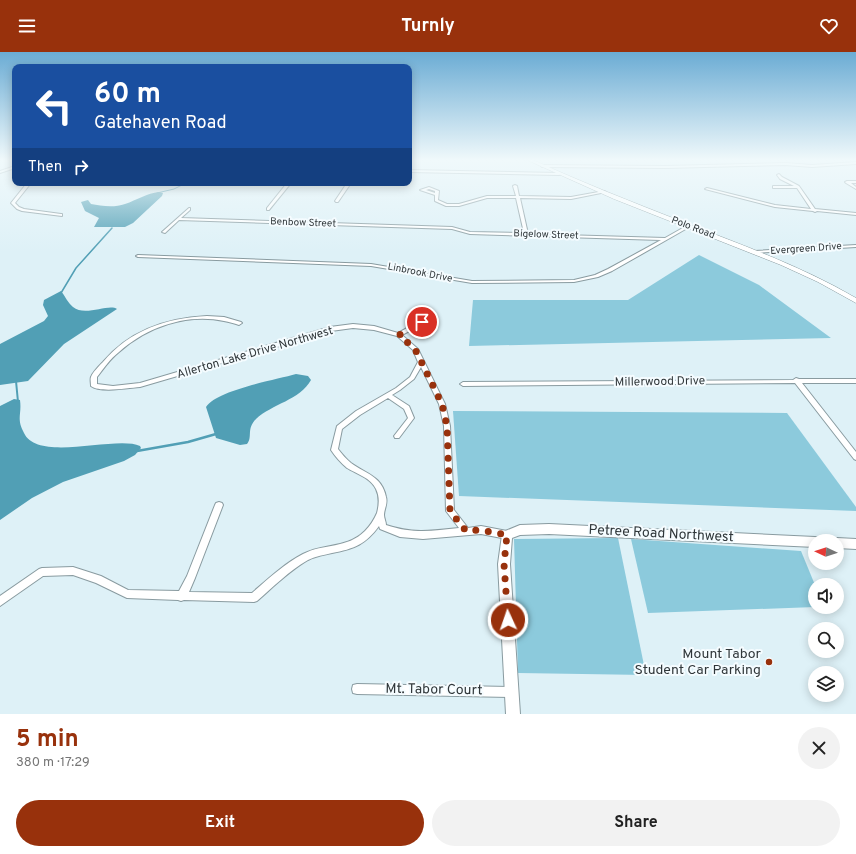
<!DOCTYPE html>
<html lang="en">
<head>
<meta charset="utf-8">
<style>
  :root { --surface:#fff; --page:#f2f2f2; --text:#222; --muted:#767676; --accent:#98310c }
  body { margin:0; font-family:Overpass,sans-serif; background:var(--page); color:var(--text); height:100vh; display:flex; flex-direction:column; font-size:15px; white-space:nowrap }
  * { box-sizing:border-box; margin:0 }
  p { font-size:13px; color:var(--muted) }
  .icon { flex:none; width:22px; height:22px; fill:none; stroke:currentColor; stroke-width:2; stroke-linecap:round; stroke-linejoin:round }
  .map { position:relative; height:662px; overflow:hidden }
  .details { display:flex; flex-direction:column; background:var(--surface); flex:1 }
  .details>* { flex:none }
  .hud { position:absolute; left:12px; top:12px; width:400px; height:122px; border-radius:8px; box-shadow:0 2px 10px #0003; background:#1a4fa0; color:#fff; overflow:hidden }
  .needle { width:26px; rotate:274deg }
  .fabs { position:absolute; left:808px; top:482px; display:grid; gap:8px }
  .fabs a { display:grid; place-items:center; width:36px; height:36px; border-radius:50%; background:var(--surface); box-shadow:0 2px 10px #0003; font-size:20px }
  .pin { position:absolute; display:grid; place-items:center; width:34px; height:34px; color:#fff; margin:-17px; border:2px solid #fff; border-radius:50%; box-shadow:0 1px 4px #0007 }
  .me { position:absolute; width:44px; margin:-22px; rotate:357deg; stroke-linejoin:round; filter:drop-shadow(0 0 3px #0008) }
  .turn { display:flex; align-items:center; gap:14px; height:84px; padding:0 16px; font-size:18px }
  .turn .icon { width:52px; height:52px; stroke-width:2.5 }
  .turn b { display:block; font-size:28px; line-height:34px }
  .then { display:flex; align-items:center; height:38px; padding:0 16px; background:#0003; gap:8px; font-size:15px }
  .round { display:grid; place-items:center; flex:none; width:42px; height:42px; border-radius:21px; background:var(--page) }
  .headline { display:flex; align-items:center; justify-content:space-between; height:68px; padding:0 16px }
  h1 { font-size:24px; font-weight:700; line-height:30px; color:var(--accent) }
  .primary-button { display:flex; gap:8px; margin-top:auto; padding:8px 16px }
  .primary-button a { flex:1; height:46px; border-radius:24px; background:var(--accent); color:#fff; font-size:16px; font-weight:700; line-height:46px; text-align:center }
  .primary-button a+a { background:var(--page); color:var(--text) }
  header { display:flex; justify-content:space-between; align-items:center; height:52px; padding:0 16px; background:var(--accent); color:#fff; font-size:18px; font-weight:700 }
  .map>svg:first-child { display:block }
  .green { fill:#8ccadc }
  .water { fill:#519fb5 }
  .lines { fill:none; stroke-linecap:round; stroke-linejoin:round }
  .stream-far3 { stroke:#519fb5; stroke-width:1 }
  .stream-far2 { stroke:#519fb5; stroke-width:1.5 }
  .stream-far1 { stroke:#519fb5; stroke-width:2 }
  .stream { stroke:#519fb5; stroke-width:2.5 }
  .minor-casing { stroke:#899ba0; stroke-width:2 }
  .tertiary-casing { stroke:#899ba0; stroke-width:2 }
  .secondary-casing { stroke:#899ba0; stroke-width:1 }
  .minor { fill:#fff; fill-rule:evenodd }
  .tertiary { fill:#fff; fill-rule:evenodd }
  .secondary { fill:#fff; fill-rule:evenodd }
  .route { stroke:#98310c; stroke-width:7; stroke-dasharray:0 12.6 }
  .poi-dot { fill:#98310c; stroke:#f5fcff; stroke-width:1.5 }
  .labels { text-anchor:middle; dominant-baseline:central; stroke-width:4; stroke-linejoin:round; paint-order:stroke }
  .far-street-label { font-size:10px; fill:#30373a; stroke:#f5fcff }
  .street-label { font-size:12px; fill:#30373a; stroke:#f5fcff }
  .near-street-label { font-size:14px; fill:#30373a; stroke:#f5fcff }
  .near-poi-label { font-size:14px; fill:#30373a; stroke:#f5fcff; text-anchor:end }
</style>
</head>
<body>
<header><svg class="icon" aria-label="menu" viewBox="0 0 24 24"><path d="M4 6h16M4 12h16M4 18h16"/></svg>Turnly<svg class="icon" aria-label="heart" viewBox="0 0 24 24"><path d="M12 20l-8-8c-3-5 5-10 8-4 3-6 11-1 8 4z"/></svg></header>
<div class="map">
<svg width="856" height="662" viewBox="0 0 856 662">
  <rect width="100%" height="100%" fill="#def1f7"/>
  <!-- green -->
  <g class="green">
    <polygon points="699,203 759,233 831,286 469,294 473,248 628,248"/>
    <polygon points="453,359 787,361 856,455 856,459 459,444"/>
    <polygon points="618,486 646,623 518,621 514,487"/>
    <polygon points="631,487 801,499 815,533 815,555 648,561"/>
  </g>
  <!-- water -->
  <g class="water">
    <path d="M159,140l4,1 -1,3 -29,27 -8,4h-31l5,-9 -14,-7 -4,-9 7,-2 3,4c10,2 23,4 34,0 12,-4 22,-11 34,-12z"/>
    <path d="M61,239c4,5 7,12 12,16 12,10 36,-4 44,2l-53,35 -36,37 -28,4v-41l44,-23 4,-5 -5,-11 1,-5z"/>
    <path d="M296,322l12,2 3,4c-11,20 -39,24 -55,39 -10,10 -3,18 -9,25l-7,1 -24,-7 -10,-31c11,-17 69,-27 90,-33z"/>
    <path d="M14,347l6,1c2,15 -4,18 4,33 14,30 92,2 116,13l1,2 -6,7 -11,6 -61,21 -31,16 -32,22v-114z"/>
  </g>
  <g class="lines">
    <!-- stream-far3 -->
    <polyline class="stream-far3" points="157,141 174,137 186,131"/>
    <!-- stream-far2 -->
    <polyline class="stream-far2" points="61,241 76,216 112,176"/>
    <!-- stream-far1 -->
    <polyline class="stream-far1" points="16,329 18,350"/>
    <!-- stream -->
    <polyline class="stream" points="137,399 188,390 216,382"/>
    <defs>
      <g id="minor">
        <polygon points="856,110 856,112 812,115 786,113 665,116 542,115 541,114 542,113 665,114 786,111 812,113"/>
        <polygon points="409,118 559,121 561,122 559,123 409,120"/>
        <polygon points="779,122 782,125 799,134 815,157 856,161 856,163 817,159 815,160 813,159 775,155 705,137 707,136 775,153 811,157 797,136 773,136 773,134 794,134 780,127 777,123"/>
        <polygon points="847,129 856,129 856,131 851,131 856,135 856,137 846,131 845,130"/>
        <polygon points="27,131 31,131 15,151 19,155 24,157 61,162 62,162 62,164 22,159 17,157 11,151"/>
        <polygon points="287,131 291,131 269,158 267,158 267,156"/>
        <polygon points="347,131 351,131 338,150 336,150 335,149"/>
        <path d="M515,133l2,1 2,10 52,1 33,-6 2,1 -35,7 -51,-1 8,36 137,4 23,-13 3,1 -79,45 -14,6 -24,5 -102,1 -101,-17 -233,-9 -2,-1 2,-1 233,9 101,17 102,-1 21,-5 13,-6 53,-29 -191,-6 -18,-5 -273,-9 -14,13 -3,-1 27,-24h1v2l-9,8 271,9 18,5 54,1 -8,-35h-29l-28,8h-13l-11,-5v-6l-15,-5 9,-3 10,4 -1,9 9,4h12l28,-8h29l-3,-10zM429,137l6,2v2l-9,-3z"/>
        <polygon points="856,193 856,195 755,201 753,200 755,199"/>
        <path d="M207,264l17,1 17,5 1,1 -3,2c-5,-2 -10,-3 -15,-4 -37,-8 -77,6 -105,31 -9,7 -15,16 -22,25v7l16,2 27,-3 190,-56 23,-3 21,2 24,7 22,-12h4l1,1 -1,1 -22,12 16,14 27,55 5,22 4,84 14,18 13,-2 26,5 3,1 1,3 -1,3 -3,1 -26,-5 -58,5 -23,-2 -20,-8 -1,-3c-13,18 -25,23 -47,27 -8,2 -16,3 -24,7 -19,11 -35,27 -51,41l-3,1 -70,-2 -3,1 -3,-1 -51,-2 -31,-15 -23,-8 -30,1 -43,30v-10l39,-27 3,-1 31,-1 28,9 27,14 51,1 8,-15 28,-71 1,-2 3,-1 3,1 1,2 -28,73 -6,14 63,1c16,-14 32,-29 51,-39 21,-11 44,-5 62,-23 5,-5 9,-11 12,-18 2,-8 3,-16 -1,-24 -5,-11 -19,-15 -29,-21 -6,-5 -12,-12 -16,-18l6,-24 19,-15 40,-23 14,-11 8,-15 -5,-12 -16,-14 -23,-6 -21,-2 -22,3 -191,56c-12,1 -40,6 -49,-1 0,-3 -1,-7 0,-9 2,-5 8,-11 12,-15 27,-32 63,-44 104,-46zM421,315l18,37 5,22 2,85 13,17c-27,3 -46,6 -73,-3 0,-3 -2,-7 -2,-10 0,-6 4,-11 2,-18 -4,-21 -20,-23 -35,-34 -5,-4 -9,-9 -13,-14l4,-20 18,-14 28,-17 16,11 4,9 -14,18 1,2h4l15,-20 -5,-12 -17,-11 8,-5 14,-11z"/>
        <polygon points="796,326 799,327 856,327 856,331 802,331 856,400 856,408 854,407 795,331 463,334 460,332 463,330 793,328"/>
        <polygon points="357,632 512,635 516,636 517,640 516,644 512,645 357,642 353,641 352,637 353,633"/>
      </g>
      <g id="tertiary">
        <polygon points="15,114 15,116 0,121 0,119"/>
        <polygon points="549,472 815,485 819,486 820,489 815,489 815,495 549,482 520,483 512,486 510,512 520,662 506,662 498,512 502,483 503,480 520,473"/>
        <polygon points="837,486 856,487 856,497 837,496 837,489 832,489"/>
      </g>
      <path id="secondary" d="M525,107h6c50,23 101,43 152,63 59,23 118,44 173,76v5l-38,-21 -37,-17 -167,-66z"/>
    </defs>
    <!-- minor casing -->
    <use href="#minor" class="minor-casing"/>
    <!-- tertiary casing -->
    <use href="#tertiary" class="tertiary-casing"/>
    <!-- secondary casing -->
    <use href="#secondary" class="secondary-casing"/>
    <!-- minor -->
    <use href="#minor" class="minor"/>
    <!-- tertiary -->
    <use href="#tertiary" class="tertiary"/>
    <!-- secondary -->
    <use href="#secondary" class="secondary"/>
  </g>
  <!-- sky -->
  <linearGradient id="sky" x2="0" y2="1"><stop stop-color="#6bacd4"/><stop offset="0.54" stop-color="#f0f9fb"/><stop offset="1" stop-color="#f0f9fb" stop-opacity="0"/></linearGradient>
  <rect width="856" height="200" fill="url(#sky)"/>
  <g class="lines">
    <!-- route -->
    <polyline class="route" points="422,270 399,283 415,297 442,352 447,374 450,459 466,479 481,478 507,483 504,512 508,568"/>
  </g>
  <!-- markers -->
  <circle class="poi-dot" cx="769" cy="610" r="4"/>
  <g class="labels">
    <!-- far-street labels -->
    <g class="far-street-label">
      <text transform="translate(303 171) rotate(2)">Benbow Street</text>
      <text transform="translate(693 176) rotate(21)">Polo Road</text>
      <text transform="translate(546 183) rotate(2)">Bigelow Street</text>
      <text transform="translate(806 197) rotate(-4)">Evergreen Drive</text>
      <text transform="translate(420 221) rotate(11)">Linbrook Drive</text>
    </g>
    <!-- street labels -->
    <g class="street-label">
      <text transform="translate(255 301) rotate(-16)">Allerton Lake Drive Northwest</text>
      <text transform="translate(660 330) rotate(-1)">Millerwood Drive</text>
    </g>
    <!-- near-street labels -->
    <g class="near-street-label">
      <text transform="translate(661 482) rotate(3)">Petree Road Northwest</text>
      <text transform="translate(434 638) rotate(1)">Mt. Tabor Court</text>
    </g>
    <!-- near-poi labels -->
    <g class="near-poi-label">
      <text x="761" y="602">Mount Tabor<tspan x="761" dy="16">Student Car Parking</tspan></text>
    </g>
  </g>
</svg>
<div class="fabs">
<a><svg class="needle" viewBox="-14 -14 28 28"><path d="M0-13l5 13h-10z" fill="#e53935"/><path d="M0 13l5-13h-10z" fill="#767676"/></svg></a>
<a><svg class="icon" aria-label="sound" viewBox="0 0 24 24"><path d="M4 9h4l5-4v14l-5-4H4zM17 9q2 3 0 6"/></svg></a>
<a><svg class="icon" aria-label="search" viewBox="0 0 24 24"><circle cx="10" cy="10" r="6"/><path d="M15 15l6 6"/></svg></a>
<a><svg class="icon" aria-label="layers" viewBox="0 0 24 24"><path d="M12 4l9 5-9 5-9-5zM3 14l9 5 9-5"/></svg></a>
</div>
<div class="pin" style="left:422px;top:270px;background:#d93025"><svg class="icon" aria-label="arrive" viewBox="0 0 24 24"><path d="M6 21V4h12l-3 4 3 4H6"/></svg></div>
<svg class="me" style="left:508px;top:568px" viewBox="-20 -20 40 40"><circle r="17" fill="#98310c" stroke="#fff" stroke-width="3"/><path d="M0-11L8 9 0 5-8 9z" fill="#fff"/></svg>
<div class="hud">
<div class="turn"><svg class="icon" aria-label="left" viewBox="0 0 24 24"><path d="M17 20v-9H6M10 6l-5 5 5 5"/></svg><div><b>60 m</b>Gatehaven Road</div></div>
<div class="then">Then<svg class="icon" aria-label="right" viewBox="0 0 24 24"><path d="M7 20v-9h11M14 6l5 5-5 5"/></svg></div>
</div>
</div>
<section class="details">
<div class="headline"><div><h1>5 min</h1><p>380 m · 17:29</p></div><a class="round"><svg class="icon" aria-label="close" viewBox="0 0 24 24"><path d="M6 6l12 12M18 6L6 18"/></svg></a></div>
<div class="primary-button"><a>Exit</a><a>Share</a></div>
</section>
</body>
</html>
